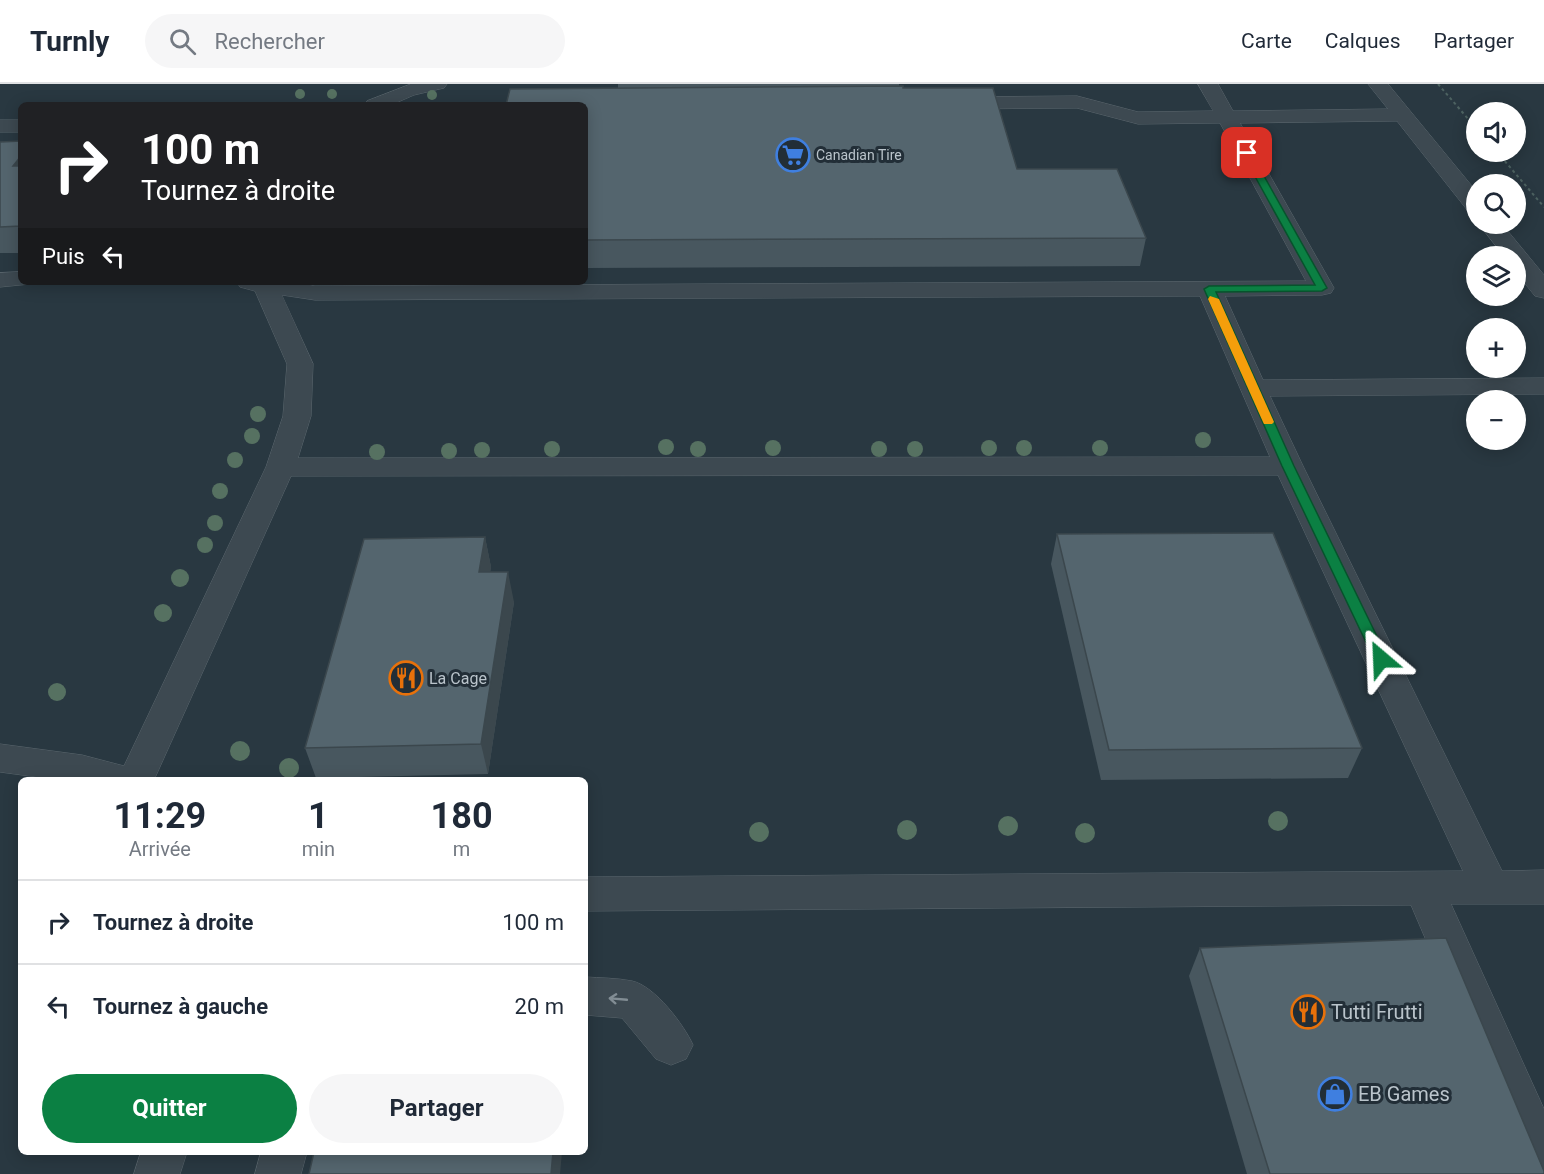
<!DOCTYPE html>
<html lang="fr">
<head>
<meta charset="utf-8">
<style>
  :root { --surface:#fff; --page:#f6f6f7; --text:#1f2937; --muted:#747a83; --line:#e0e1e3; --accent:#0b8043 }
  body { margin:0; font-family:Roboto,sans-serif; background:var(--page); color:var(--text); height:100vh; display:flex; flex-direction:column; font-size:22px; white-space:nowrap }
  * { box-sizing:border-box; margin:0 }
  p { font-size:20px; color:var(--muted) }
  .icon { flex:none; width:33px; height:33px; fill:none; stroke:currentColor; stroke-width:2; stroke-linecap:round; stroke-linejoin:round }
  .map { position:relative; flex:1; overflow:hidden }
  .details { position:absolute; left:18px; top:693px; width:570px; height:378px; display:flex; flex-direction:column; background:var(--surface); border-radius:9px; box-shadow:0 3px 15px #0003 }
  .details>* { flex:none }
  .top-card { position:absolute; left:18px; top:18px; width:570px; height:183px; border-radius:9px; box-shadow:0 3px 15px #0003; background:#202124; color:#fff; overflow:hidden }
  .tools { position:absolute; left:1466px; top:18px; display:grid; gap:12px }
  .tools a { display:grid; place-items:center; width:60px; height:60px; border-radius:50%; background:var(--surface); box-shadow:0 3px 15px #0003; font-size:30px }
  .pin { position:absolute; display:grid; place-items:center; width:51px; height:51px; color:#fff; margin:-26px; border-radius:12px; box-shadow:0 3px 9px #0006 }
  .me { position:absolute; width:66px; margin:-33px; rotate:334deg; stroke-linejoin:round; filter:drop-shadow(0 0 4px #0008) }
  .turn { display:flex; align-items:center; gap:21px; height:126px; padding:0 24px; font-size:27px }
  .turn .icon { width:78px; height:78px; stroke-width:2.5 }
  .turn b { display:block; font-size:42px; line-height:51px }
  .then { display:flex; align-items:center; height:57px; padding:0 24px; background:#0003; gap:12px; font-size:22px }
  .eta { display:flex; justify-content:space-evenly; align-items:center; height:102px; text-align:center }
  .eta b { font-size:36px; font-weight:700; line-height:42px }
  .action { display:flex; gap:12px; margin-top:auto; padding:12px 24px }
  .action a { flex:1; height:69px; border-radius:36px; background:var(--accent); color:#fff; font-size:24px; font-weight:700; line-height:69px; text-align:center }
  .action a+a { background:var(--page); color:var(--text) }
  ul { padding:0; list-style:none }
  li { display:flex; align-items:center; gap:18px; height:84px; padding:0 24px; border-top:2px solid var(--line) }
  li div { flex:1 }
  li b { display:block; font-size:22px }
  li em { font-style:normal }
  header { display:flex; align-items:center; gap:36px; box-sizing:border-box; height:84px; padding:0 30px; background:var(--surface); border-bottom:2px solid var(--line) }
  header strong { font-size:28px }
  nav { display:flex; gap:33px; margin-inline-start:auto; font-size:21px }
  .search { width:420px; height:54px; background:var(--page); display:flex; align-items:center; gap:15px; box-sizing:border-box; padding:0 21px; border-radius:33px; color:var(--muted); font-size:22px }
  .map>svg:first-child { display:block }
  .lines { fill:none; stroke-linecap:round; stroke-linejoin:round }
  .minor-casing { stroke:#5b676e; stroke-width:1 }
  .path { stroke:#4d6261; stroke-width:2; stroke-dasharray:3 3; stroke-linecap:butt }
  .minor { fill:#3d4951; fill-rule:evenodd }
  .tree { fill:#567161 }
  .wall { fill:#48575f }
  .shaded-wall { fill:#3b474d }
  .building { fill:#54656e; stroke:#3b474d; stroke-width:1.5 }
  .oneway { stroke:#828d94 }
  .route { fill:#0b8043; stroke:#07532c; stroke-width:1.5 }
  .slow { fill:#f59e0b }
  .labels { text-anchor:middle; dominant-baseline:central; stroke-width:6; stroke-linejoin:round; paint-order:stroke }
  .far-poi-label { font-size:14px; fill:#bac4cb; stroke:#222e37; text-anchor:start }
  .poi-label { font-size:16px; fill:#bac4cb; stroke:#222e37; text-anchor:start }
  .near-poi-label { font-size:20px; fill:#bac4cb; stroke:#222e37; text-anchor:start }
</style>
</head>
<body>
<header>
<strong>Turnly</strong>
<div class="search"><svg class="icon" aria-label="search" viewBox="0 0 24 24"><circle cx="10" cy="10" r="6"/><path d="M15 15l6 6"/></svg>Rechercher</div>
<nav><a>Carte</a><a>Calques</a><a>Partager</a></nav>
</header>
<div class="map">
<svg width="1544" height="1090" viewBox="0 0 1544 1090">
  <rect width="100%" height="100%" fill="#293841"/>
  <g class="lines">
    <defs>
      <g id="minor">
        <polygon points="411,0 447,0 444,4 414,11 391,21 364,21 367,17"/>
        <path d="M1198,0h20l15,27 155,-2 -20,-25h20l88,107v22l-8,-2 -71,-90 -157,2 94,165 -3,5 -9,2 -97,1 38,84 281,-2v16l-274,2 33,70 199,405 42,-1v34h-93l93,205v65h-18l-115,-269 -826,6v-34l878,-6 -185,-396 -987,1 -137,304h-95l-59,-8v-28l82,11 42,11 142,-299 17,-51 4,-52 -32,-73 -15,-4 -3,-5h56l22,4 991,-5 -86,-158 -82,1 -61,-16 -125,1 -7,-2 -3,-4 3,-4 7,-2 125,-1 61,16 75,-1zM282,211l33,5 885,-4 70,161 -972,1 13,-42 2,-52z"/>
        <rect x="0" y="36" width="21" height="12"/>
        <polygon points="1479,140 1502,140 1544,191 1544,214 1535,212 1515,187 1515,172 1504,172"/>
        <polygon points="21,188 21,198 31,198 30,200 0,203 0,189"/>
        <path d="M585,893c15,1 32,1 47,4 23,5 52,44 61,64l-7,14 -15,6 -15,-6 -34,-41 -37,-3z"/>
        <polygon points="141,1068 187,1068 180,1090 134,1090"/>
        <polygon points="261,1068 307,1068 301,1090 255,1090"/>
      </g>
    </defs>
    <!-- minor casing -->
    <use href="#minor" class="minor-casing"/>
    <!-- path -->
    <g class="path">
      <polyline points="1438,0 1476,44"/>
      <polyline points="1497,68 1544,123"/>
    </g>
    <!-- minor -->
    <use href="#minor" class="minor"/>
  </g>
  <!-- trees -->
  <g class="tree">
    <circle cx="300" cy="10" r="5"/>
    <circle cx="332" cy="10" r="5"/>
    <circle cx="432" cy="11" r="5"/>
    <circle cx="258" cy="330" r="8"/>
    <circle cx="252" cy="352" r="8"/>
    <circle cx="1203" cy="356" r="8"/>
    <circle cx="666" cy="363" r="8"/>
    <circle cx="773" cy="364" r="8"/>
    <circle cx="989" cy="364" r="8"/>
    <circle cx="1024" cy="364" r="8"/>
    <circle cx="1100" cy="364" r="8"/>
    <circle cx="552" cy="365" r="8"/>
    <circle cx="698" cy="365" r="8"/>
    <circle cx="879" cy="365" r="8"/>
    <circle cx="915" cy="365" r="8"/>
    <circle cx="482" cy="366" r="8"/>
    <circle cx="449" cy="367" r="8"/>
    <circle cx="377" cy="368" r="8"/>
    <circle cx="235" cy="376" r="8"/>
    <circle cx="220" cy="407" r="8"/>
    <circle cx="215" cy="439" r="8"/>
    <circle cx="205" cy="461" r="8"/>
    <circle cx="180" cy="494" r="9"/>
    <circle cx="163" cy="529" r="9"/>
    <circle cx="57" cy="608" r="9"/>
    <circle cx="240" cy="667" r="10"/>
    <circle cx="289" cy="684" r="10"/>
    <circle cx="1278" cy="737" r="10"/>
    <circle cx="1008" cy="742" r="10"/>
    <circle cx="907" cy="746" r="10"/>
    <circle cx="759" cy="748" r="10"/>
    <circle cx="1085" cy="749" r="10"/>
  </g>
  <!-- wall -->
  <g class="wall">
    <polygon points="618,0 899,0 899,2 903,4 1017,85 1146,154 1140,182 585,184 585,21 618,4"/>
    <polygon points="21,57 21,169 0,169 0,58"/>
    <polygon points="1057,450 1362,664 1348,694 1101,696 1051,480"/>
    <polygon points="485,453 491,483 490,488 514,518 488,690 316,694 305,664"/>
    <polygon points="1200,864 1544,1090 1247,1090 1189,892"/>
  </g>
  <!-- shaded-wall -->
  <g class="shaded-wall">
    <polygon points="21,72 21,100 13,82"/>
    <polygon points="485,453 491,483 485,518 479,488"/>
    <polygon points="508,488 514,518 488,690 481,660"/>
    <polygon points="553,1068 562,1068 560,1090 551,1090"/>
  </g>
  <!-- building -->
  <g class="building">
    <polygon points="903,2 903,4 993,4 1017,85 1117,85 1146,154 585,156 585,21 506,21 510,5"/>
    <polygon points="21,57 21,72 13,82 21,82 21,142 0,143 0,58"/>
    <polygon points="1273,449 1362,664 1109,666 1057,450"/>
    <polygon points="485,453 479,488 508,488 481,660 305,664 364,455"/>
    <polygon points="1446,854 1544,1087 1544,1090 1270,1090 1200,864"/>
    <polygon points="314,1068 553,1068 551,1090 309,1090"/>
  </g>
  <!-- one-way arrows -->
  <defs><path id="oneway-shaft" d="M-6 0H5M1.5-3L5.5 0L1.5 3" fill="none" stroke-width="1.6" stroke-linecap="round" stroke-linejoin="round" transform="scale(1.5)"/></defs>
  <use class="oneway" href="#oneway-shaft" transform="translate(618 915) rotate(-175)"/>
  <!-- route -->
  <polygon class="route" points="1247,67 1251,69 1327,204 1322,207 1216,208 1294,382 1388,575 1381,580 1374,575 1282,382 1204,205 1209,202 1315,201 1242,69"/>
  <!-- slow -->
  <polygon class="slow" points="1210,212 1219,215 1274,338 1272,340 1264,340 1263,338 1208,215"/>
  <!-- icons -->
  <defs>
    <symbol id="supermarket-ring" viewBox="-11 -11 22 22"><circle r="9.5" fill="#222e37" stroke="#3f7fe0" stroke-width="1.5"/><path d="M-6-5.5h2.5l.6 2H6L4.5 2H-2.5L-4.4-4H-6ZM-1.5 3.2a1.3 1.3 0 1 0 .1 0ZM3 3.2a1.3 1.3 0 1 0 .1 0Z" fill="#3f7fe0"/></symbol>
    <symbol id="restaurant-ring" viewBox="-11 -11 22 22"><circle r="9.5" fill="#222e37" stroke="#e8710a" stroke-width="1.5"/><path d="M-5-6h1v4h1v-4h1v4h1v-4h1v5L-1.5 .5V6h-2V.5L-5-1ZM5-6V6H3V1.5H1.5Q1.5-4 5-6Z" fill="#e8710a"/></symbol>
    <symbol id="shop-ring" viewBox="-11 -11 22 22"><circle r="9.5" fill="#222e37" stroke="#3f7fe0" stroke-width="1.5"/><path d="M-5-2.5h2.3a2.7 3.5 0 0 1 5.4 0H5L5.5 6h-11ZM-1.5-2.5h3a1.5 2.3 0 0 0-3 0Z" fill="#3f7fe0"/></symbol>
  </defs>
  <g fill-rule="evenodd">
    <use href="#supermarket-ring" x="774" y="52" width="38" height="38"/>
    <use href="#restaurant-ring" x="387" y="575" width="38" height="38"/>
    <use href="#restaurant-ring" x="1289" y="909" width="38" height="38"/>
    <use href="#shop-ring" x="1316" y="991" width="38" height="38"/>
  </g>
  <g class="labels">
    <!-- far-poi labels -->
    <g class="far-poi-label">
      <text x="816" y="71">Canadian Tire</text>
    </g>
    <!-- poi labels -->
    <g class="poi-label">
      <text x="429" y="594">La Cage</text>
    </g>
    <!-- near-poi labels -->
    <g class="near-poi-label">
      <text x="1331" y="928">Tutti Frutti</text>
      <text x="1358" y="1010">EB Games</text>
    </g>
  </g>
</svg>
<div class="tools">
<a><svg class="icon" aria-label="sound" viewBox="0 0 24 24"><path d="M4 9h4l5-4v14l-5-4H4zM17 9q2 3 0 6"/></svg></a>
<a><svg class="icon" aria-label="search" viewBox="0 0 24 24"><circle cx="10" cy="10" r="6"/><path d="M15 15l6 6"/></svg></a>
<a><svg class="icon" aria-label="layers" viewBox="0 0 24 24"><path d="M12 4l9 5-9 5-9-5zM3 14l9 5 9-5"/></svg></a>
<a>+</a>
<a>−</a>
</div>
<div class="pin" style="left:1247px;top:69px;background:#d93025"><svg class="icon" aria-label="arrive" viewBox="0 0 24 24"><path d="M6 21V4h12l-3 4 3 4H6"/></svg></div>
<svg class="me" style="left:1381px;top:575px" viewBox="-20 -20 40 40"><path d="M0-17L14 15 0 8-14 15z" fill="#0b8043" stroke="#fff" stroke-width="4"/></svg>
<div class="top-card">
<div class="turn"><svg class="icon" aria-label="right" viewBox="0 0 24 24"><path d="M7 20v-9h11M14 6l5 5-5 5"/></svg><div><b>100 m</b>Tournez à droite</div></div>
<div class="then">Puis<svg class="icon" aria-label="left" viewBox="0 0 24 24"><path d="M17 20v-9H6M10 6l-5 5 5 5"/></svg></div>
</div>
<section class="details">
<div class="eta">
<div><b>11:29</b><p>Arrivée</p></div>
<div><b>1</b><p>min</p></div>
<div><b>180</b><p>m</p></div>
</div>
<ul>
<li><svg class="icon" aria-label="right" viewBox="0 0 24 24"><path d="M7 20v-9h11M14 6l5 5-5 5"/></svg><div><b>Tournez à droite</b></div><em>100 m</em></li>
<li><svg class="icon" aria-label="left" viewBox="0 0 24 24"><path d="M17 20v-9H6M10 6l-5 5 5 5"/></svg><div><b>Tournez à gauche</b></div><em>20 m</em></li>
</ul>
<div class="action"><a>Quitter</a><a>Partager</a></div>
</section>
</div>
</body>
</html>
